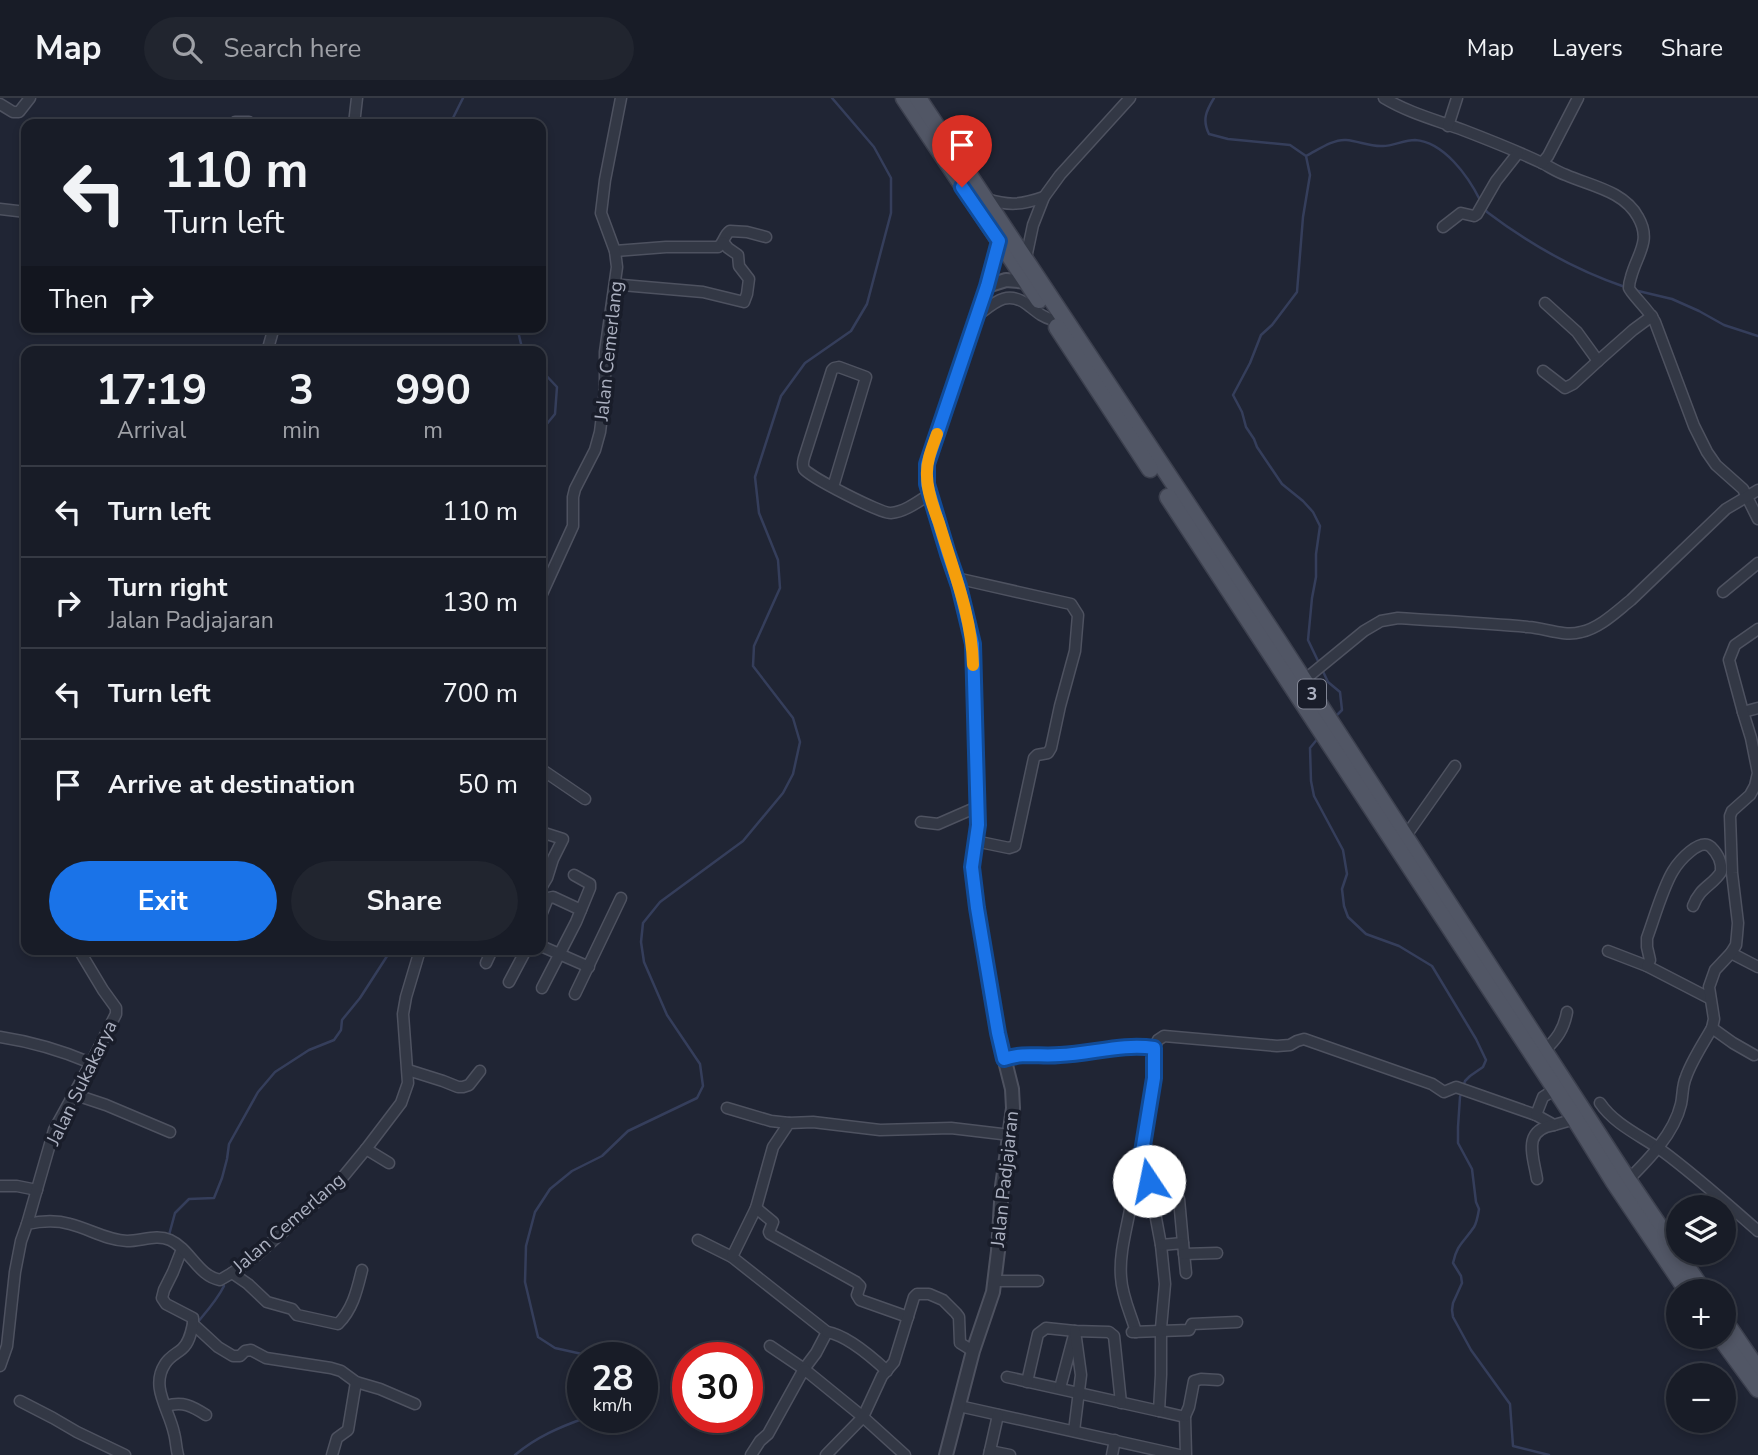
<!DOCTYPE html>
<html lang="en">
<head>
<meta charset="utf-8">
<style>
  :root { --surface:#181c27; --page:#21252f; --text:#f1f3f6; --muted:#9fa1a7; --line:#363a44; --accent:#1a73e8 }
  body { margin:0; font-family:"Nunito Sans",sans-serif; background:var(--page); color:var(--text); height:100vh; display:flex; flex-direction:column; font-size:26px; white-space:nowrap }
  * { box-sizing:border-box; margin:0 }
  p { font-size:23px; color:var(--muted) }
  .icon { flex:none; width:38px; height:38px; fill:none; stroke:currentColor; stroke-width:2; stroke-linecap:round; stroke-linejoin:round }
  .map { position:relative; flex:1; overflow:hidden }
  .side { position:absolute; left:21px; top:248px; width:525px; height:609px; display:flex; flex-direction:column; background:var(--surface); border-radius:14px; box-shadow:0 4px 10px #0003,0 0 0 2px var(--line) }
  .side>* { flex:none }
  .banner { position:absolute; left:21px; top:21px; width:525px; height:214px; border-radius:14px; box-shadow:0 4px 10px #0003,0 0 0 2px var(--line); background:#181c27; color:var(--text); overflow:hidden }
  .controls { position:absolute; left:1666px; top:1097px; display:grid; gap:14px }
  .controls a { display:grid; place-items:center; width:70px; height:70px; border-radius:50%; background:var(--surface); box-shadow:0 4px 10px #0003,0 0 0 2px var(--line); font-size:35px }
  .speed { position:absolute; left:567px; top:1244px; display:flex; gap:14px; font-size:35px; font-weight:700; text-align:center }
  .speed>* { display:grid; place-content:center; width:91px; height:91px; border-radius:50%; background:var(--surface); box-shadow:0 4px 10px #0003,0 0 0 2px var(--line); line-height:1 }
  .speed small { font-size:18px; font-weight:400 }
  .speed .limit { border:10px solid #d22; background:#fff; color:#111 }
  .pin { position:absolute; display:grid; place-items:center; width:60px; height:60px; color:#fff; margin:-72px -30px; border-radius:50% 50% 50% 0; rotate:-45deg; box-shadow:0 0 7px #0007 }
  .pin .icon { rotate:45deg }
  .me { position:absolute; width:77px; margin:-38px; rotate:349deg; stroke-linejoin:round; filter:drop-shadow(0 0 5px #0008) }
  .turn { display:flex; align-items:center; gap:24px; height:147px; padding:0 28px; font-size:32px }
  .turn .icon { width:91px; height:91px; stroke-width:2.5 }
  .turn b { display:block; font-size:49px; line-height:60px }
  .then { display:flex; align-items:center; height:66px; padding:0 28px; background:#0003; gap:14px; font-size:26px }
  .eta { display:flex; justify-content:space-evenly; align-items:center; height:119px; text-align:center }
  .eta b { font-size:42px; font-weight:700; line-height:49px }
  .cta { display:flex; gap:14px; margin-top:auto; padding:14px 28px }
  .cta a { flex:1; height:80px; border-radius:42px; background:var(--accent); color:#fff; font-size:28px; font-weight:700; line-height:80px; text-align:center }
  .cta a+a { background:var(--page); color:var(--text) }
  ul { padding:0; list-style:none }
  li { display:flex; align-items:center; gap:21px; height:91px; padding:0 28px; border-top:2px solid var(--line) }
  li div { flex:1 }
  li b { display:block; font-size:26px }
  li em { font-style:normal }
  header { display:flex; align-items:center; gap:42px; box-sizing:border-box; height:98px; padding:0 35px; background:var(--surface); border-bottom:2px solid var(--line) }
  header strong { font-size:33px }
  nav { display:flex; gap:38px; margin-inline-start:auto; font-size:24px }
  .search { width:490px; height:63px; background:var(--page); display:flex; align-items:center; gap:18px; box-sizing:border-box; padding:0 24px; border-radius:38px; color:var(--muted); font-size:26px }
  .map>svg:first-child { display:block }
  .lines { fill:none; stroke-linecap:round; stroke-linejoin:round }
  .stream { stroke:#353e5b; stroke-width:2.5 }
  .minor-casing { stroke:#4e5260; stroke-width:13 }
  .tertiary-casing { stroke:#4e5260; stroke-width:16 }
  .primary-casing { stroke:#3d414f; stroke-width:19 }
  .minor { stroke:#333845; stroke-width:10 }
  .tertiary { stroke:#333845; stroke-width:12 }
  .primary { stroke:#515665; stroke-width:16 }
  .route-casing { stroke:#114b97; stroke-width:18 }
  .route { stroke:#1a73e8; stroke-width:12 }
  .slow { stroke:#f59e0b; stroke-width:12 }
  .labels { text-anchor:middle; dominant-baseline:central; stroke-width:7; stroke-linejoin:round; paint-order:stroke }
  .shield { fill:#191d2a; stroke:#818594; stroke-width:2 }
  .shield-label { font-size:18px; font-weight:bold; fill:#adb2c2 }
  .street-label { font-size:19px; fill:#adb2c2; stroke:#191d2a }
</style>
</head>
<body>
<header>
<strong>Map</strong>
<div class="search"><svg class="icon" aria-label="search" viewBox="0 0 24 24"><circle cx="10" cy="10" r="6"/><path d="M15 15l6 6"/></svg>Search here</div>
<nav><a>Map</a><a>Layers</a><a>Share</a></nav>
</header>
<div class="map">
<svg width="1758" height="1357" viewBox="0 0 1758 1357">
  <rect width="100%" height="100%" fill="#202534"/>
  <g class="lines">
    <!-- stream -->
    <g class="stream">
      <path d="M1214,0c-8,13 -12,22 -5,36l19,5 62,6 16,11 4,19 -7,42 -6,75 -25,33 -11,10 -11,28 -17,32 9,17 4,15 8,12 3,8 25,37 21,17 10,11 7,14 -4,28v23l-4,21 -4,42 20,42 12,10 2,18 -8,8"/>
      <polyline points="450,26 463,0"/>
      <path d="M1306,58c12,-6 27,-17 40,-16 13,1 24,7 37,6 10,0 21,-6 32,-6 29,2 53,36 65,60"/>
      <path d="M1485,111l2,3c41,31 88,58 138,75"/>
      <polyline points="1634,192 1672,201 1699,213 1724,227 1758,238"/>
      <polyline points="517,229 523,254"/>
      <polyline points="541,272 557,289 555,316 541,333"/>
      <path d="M1319,639l-9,11 1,33 3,15 29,54 4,24 -5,15 2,17 4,11 18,17 33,12 33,20 44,73 10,21 -3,7 -13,9 -5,5 -5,16 -2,30v16l14,26 4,33 3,7c-1,6 -2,13 -5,18 -10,15 -17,17 -21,36l8,13 1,7 -9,20 -1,7 1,7 18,33 39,54 3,42 36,9"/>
      <polyline points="169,1137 175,1115 189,1101 214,1100 222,1080 227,1061 229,1046 258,994 275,974 309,952 334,942 341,932 342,922 360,900 391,852"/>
      <path d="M197,1225c10,-12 20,-23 27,-37l-2,-2"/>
      <polyline points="600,1260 555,1250 538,1239 525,1184 526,1148 535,1114 550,1091 572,1073 602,1058 628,1033 697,1000 703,988 700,966 667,917 644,864 641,844 643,825 660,804 743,743 783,695 793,676 800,644 793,620 753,568 754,548 780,490 778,462 759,415 755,379 781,298 805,265 851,233 867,206 891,115 891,80 874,49 832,0"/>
      <path d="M515,1357c21,-18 45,-28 70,-37"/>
    </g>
    <defs>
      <g id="minor">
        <path d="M1384,0c25,15 52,22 79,32 26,10 54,21 79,33 8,4 15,9 24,12 25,11 58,16 72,42 14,24 -1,37 -7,60 -1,3 -2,8 -2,11 2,6 21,23 26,34l39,104 13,26 9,13 27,24 15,30"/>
        <polyline points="0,6 13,14 19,14 30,0"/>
        <polyline points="235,26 235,24 249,24"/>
        <polyline points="354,26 357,0"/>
        <polyline points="1448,28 1457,0"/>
        <polyline points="1542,65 1548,58 1578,0"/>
        <path d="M987,101c22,7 34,6 57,-2"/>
        <polyline points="0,111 26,114"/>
        <polyline points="1443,129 1461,115 1474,118 1477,116 1496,83 1518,55"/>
        <path d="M615,153l51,-4h52c6,-4 6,-12 12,-16l17,1 19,5"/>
        <polyline points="1026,160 1033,127 1044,99 1060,77 1130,0"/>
        <polyline points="615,188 622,187 703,194 744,204 747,196 749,181 739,168 738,157 728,150 723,144"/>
        <polyline points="1545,205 1577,234 1598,263 1633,232 1652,218"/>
        <path d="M977,218c17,-13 30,-27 51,-11 9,7 14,12 25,15"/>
        <polyline points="267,254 274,229"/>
        <polyline points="1543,273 1565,290 1573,286 1598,263"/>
        <path d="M833,389l33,-110 -27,-10 -5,1 -2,2 -28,88c-1,4 -2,7 0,11 6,8 77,45 87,44 14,-1 28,-12 39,-19"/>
        <polyline points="956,480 1071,506 1078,517 1075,553 1060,608 1051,650 1048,655 1037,657 1034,660 1015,748 1009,750 975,743"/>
        <polyline points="1723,494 1758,465"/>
        <polyline points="541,498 573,428 573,399 575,391 595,352 600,334 605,293 605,254 617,169 615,153 601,115 605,82 621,0"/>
        <path d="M1303,583l61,-50 17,-10 17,-3c43,3 87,5 130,9 17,1 36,10 53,5 19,-4 36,-21 50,-32l95,-91 32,-19"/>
        <polyline points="1743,614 1758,610"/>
        <polyline points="541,671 585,701"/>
        <polyline points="921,724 938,726 977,709"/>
        <polyline points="541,734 563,741 553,761 547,780 541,790"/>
        <polyline points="1405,739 1455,668"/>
        <polyline points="541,817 548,800 553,799 581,812"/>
        <polyline points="541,848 589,869"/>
        <polyline points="1608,853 1647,868 1709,900"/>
        <polyline points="1731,855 1758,869"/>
        <polyline points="486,865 492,852"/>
        <path d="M1647,868l3,-6 -3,-13v-9c7,-19 16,-51 26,-67 6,-10 27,-34 38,-24 7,7 11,16 10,25 -9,14 -21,15 -28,34"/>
        <polyline points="509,884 526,852"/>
        <polyline points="542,890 576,824 590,790 590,786 574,777"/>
        <polyline points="575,896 621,800"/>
        <polyline points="1712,930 1733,945 1754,957"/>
        <path d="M0,939c33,5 60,13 91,26"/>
        <polyline points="1154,950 1154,980 1141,1060 1142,1071 1149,1083 1161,1147 1165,1186 1161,1230 1161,1277 1159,1313 1185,1319 1186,1357"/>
        <path d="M1544,953c13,-12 20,-22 23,-39"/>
        <path d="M1004,961c21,-7 35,-2 56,-4 31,-1 62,-11 94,-7l4,-8 6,-4 113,10 13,-1 7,-4 7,-2 128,45 12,8 12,-5 80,28 18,10 21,-6"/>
        <polyline points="408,972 443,983 458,989 463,989 469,987 480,973"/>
        <polyline points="73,996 106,1007 170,1034"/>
        <path d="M1600,1005c14,21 41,33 61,47 34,25 65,53 97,81"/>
        <polyline points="727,1010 771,1023 789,1025"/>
        <polyline points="1536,1017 1543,999 1554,992"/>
        <polyline points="366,1051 389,1065"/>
        <path d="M1537,1081c-4,-24 -15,-49 17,-54"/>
        <path d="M1628,1082c20,-20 46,-46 53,-76 2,-9 1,-18 5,-27 6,-17 17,-33 26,-49l2,-9 -5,-32 6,-17 16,-17 5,-8 1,-10 1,-12 -6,-50 -2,-57 2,-5 18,-16 5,-9 3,-13 -7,-35 -8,-26 -14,-52 6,-15 23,-16"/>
        <polyline points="0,1088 17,1088 37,1092"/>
        <polyline points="1179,1101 1183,1145"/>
        <path d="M1131,1106c-4,24 -12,49 -10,73 1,20 10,37 15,55"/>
        <polyline points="756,1110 773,1124 769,1134 770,1136 856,1184 860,1188 857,1197 860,1202 908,1219"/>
        <polyline points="27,1126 54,1032 91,965 116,916 116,910 103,892 79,852"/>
        <polyline points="698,1142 732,1159 827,1234 816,1255 804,1271 770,1248"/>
        <polyline points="1161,1147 1183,1145 1186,1175"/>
        <polyline points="182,1151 173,1174 164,1192 162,1200 166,1206 193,1220 193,1226 218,1249 233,1258 240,1258 245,1253 251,1252 266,1260 331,1270 341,1273 356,1284 380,1291 415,1306"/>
        <polyline points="1184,1156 1217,1155"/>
        <polyline points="732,1159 756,1110 773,1049 789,1025 813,1024 880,1032 951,1030 1010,1037"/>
        <path d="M232,1175l16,11 19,18 25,7 5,6 41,9c15,-15 19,-34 24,-54"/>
        <polyline points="994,1183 1038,1183"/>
        <path d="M827,1234c19,3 46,26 60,39"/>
        <polyline points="1132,1234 1189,1232 1192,1226 1237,1224"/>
        <path d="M0,1268l7,-20 8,-74 6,-31 6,-17c14,-3 29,-4 43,0 20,5 36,16 57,17 15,0 29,-7 43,-1 20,9 28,36 50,40l12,-7 25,-18 81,-72 28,-34 35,-46 7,-20 -5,-69 3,-17 14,-47"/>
        <polyline points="1007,1279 1159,1313"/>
        <polyline points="1027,1284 1038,1236 1046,1230 1075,1233 1109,1234 1114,1238 1121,1305"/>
        <polyline points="1060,1290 1074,1237"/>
        <polyline points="20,1303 53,1320 77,1334 125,1357"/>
        <path d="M166,1308c17,-5 26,0 40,9"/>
        <polyline points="959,1308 1179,1357"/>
        <polyline points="1185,1318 1189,1309 1194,1283 1201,1281 1218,1282"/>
        <polyline points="1074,1333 1081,1277 1075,1233"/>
        <polyline points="990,1353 1010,1357"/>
        <path d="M178,1357c-2,-7 -2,-15 -4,-22 -5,-24 -24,-46 -9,-69 4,-7 11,-10 17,-15 7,-6 9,-16 11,-25"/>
        <polyline points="332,1357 337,1340 348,1332 356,1284"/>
        <polyline points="751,1357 760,1343 768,1336 804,1271 863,1319 905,1357"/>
        <polyline points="826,1357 863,1319 882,1278 894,1264 914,1199 917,1196 929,1196 943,1202 956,1215 959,1219 960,1245 973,1253"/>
        <polyline points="989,1357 998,1317"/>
        <polyline points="1112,1357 1115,1342"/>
      </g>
      <g id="tertiary">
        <polyline points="987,188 1006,182 1028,184"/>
        <polyline points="946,1357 973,1253 993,1194 998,1153 1002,1088 1013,1010 1012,991 998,935 991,896 977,810 972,770 978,727 973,546 959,488 948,456 927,386 927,366 987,188 999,143"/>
      </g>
      <g id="primary">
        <polyline points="904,0 1039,202"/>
        <polyline points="918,0 1277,541 1628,1082 1704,1194"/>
        <polyline points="1057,229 1150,371"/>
        <polyline points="1168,399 1575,1021 1614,1084 1688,1194"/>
        <polyline points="1724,1222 1758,1272"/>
        <polyline points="1720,1239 1758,1291"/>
      </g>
    </defs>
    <!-- minor casing -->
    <use href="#minor" class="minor-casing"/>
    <!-- tertiary casing -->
    <use href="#tertiary" class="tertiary-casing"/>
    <!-- primary casing -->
    <use href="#primary" class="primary-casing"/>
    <!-- minor -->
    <use href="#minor" class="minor"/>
    <!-- tertiary -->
    <use href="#tertiary" class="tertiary"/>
    <!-- primary -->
    <use href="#primary" class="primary"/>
  </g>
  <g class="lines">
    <defs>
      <path id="route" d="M962,89l37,54 -12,45 -60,178v20l21,70 11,32 14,58 5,181 -6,42 5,41 21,125 6,26c21,-7 35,-2 56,-4 31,-1 63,-12 94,-7v30l-13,80 1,11 7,12"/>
    </defs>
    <!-- route casing -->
    <use href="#route" class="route-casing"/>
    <!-- route -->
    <use href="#route" class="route"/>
    <!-- slow -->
    <path class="slow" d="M937,336c-5,14 -11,28 -10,42 0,16 7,33 12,47 14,47 33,93 34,142"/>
  </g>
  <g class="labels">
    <!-- shield labels -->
    <rect class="shield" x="1298" y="581.5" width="28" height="29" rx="5"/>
    <g class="shield-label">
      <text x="1312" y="596">3</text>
    </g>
    <!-- street labels -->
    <g class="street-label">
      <text transform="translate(609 253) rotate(-84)">Jalan Cemerlang</text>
      <text transform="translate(82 985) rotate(-64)">Jalan Sukakarya</text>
      <text transform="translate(1005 1081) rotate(-84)">Jalan Padjajaran</text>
      <text transform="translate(289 1125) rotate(-41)">Jalan Cemerlang</text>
    </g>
  </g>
</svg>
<div class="controls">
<a><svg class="icon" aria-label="layers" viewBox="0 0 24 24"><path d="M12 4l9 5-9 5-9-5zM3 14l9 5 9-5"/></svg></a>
<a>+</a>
<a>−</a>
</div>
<div class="speed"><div>28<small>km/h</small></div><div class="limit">30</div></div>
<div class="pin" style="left:962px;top:89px;background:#d93025"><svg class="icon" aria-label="arrive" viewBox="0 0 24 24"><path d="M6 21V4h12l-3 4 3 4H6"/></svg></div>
<svg class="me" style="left:1149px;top:1083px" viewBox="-20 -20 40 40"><circle r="19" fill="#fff"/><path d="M0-13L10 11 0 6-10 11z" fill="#1a73e8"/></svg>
<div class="banner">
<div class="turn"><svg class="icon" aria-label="left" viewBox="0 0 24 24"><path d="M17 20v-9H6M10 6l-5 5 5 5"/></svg><div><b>110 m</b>Turn left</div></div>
<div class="then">Then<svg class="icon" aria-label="right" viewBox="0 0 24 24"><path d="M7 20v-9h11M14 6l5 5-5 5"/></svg></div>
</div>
<section class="side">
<div class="eta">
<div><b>17:19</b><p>Arrival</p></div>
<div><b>3</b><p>min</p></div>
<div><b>990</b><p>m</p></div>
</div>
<ul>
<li><svg class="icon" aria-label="left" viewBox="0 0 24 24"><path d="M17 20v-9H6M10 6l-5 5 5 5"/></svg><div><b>Turn left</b></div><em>110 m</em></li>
<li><svg class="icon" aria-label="right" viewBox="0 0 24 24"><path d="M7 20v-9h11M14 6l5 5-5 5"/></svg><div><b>Turn right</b><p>Jalan Padjajaran</p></div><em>130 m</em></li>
<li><svg class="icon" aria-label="left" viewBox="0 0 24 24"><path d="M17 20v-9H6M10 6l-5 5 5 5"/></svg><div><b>Turn left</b></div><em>700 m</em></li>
<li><svg class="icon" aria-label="arrive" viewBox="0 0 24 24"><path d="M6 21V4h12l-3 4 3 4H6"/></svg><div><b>Arrive at destination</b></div><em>50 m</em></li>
</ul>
<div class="cta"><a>Exit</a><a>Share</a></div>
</section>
</div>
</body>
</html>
